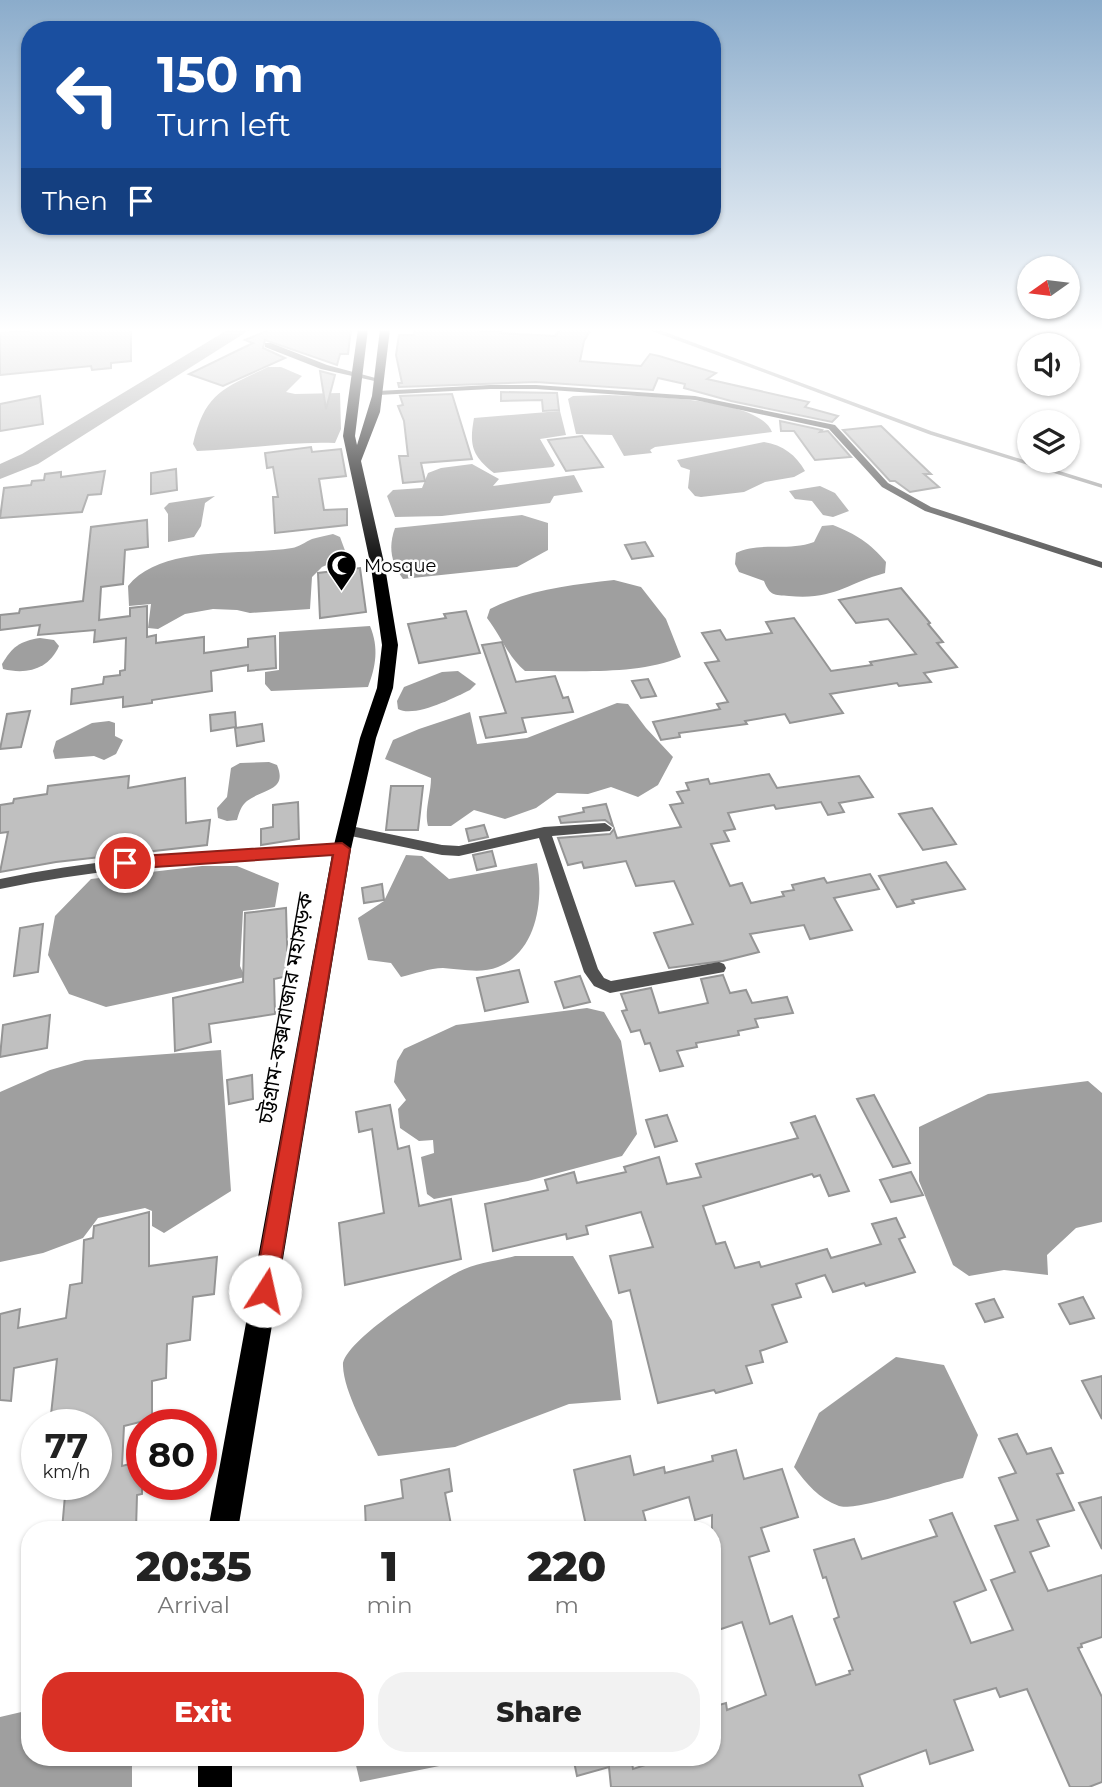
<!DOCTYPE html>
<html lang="en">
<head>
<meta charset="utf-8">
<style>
  :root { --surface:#fff; --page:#f2f2f2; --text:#222; --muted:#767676; --accent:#d93025 }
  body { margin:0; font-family:Montserrat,"Noto Sans Bengali",sans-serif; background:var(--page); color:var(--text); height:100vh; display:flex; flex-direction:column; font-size:26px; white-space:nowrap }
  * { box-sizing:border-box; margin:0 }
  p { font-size:23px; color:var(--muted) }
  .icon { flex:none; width:38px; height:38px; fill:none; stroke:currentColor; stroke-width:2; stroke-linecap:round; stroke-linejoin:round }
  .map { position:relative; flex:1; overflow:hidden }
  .sheet { position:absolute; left:21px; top:1521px; width:700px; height:245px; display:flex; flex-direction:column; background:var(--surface); border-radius:28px; box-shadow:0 2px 5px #0004 }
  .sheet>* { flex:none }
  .banner { position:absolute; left:21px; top:21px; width:700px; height:214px; border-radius:28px; box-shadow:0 2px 5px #0004; background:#1a4fa0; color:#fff; overflow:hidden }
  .needle { width:46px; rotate:256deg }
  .controls { position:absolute; left:1017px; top:256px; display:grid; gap:14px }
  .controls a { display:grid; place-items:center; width:63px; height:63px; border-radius:50%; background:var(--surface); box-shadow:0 2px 5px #0004; font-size:35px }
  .speed { position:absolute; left:21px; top:1409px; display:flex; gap:14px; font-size:35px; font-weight:700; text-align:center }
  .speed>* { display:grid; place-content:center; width:91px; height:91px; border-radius:50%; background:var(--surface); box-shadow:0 2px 5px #0004; line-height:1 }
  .speed small { font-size:18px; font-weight:400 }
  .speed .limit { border:10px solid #d22; background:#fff; color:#111 }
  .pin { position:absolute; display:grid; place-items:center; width:60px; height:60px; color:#fff; margin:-30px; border:4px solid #fff; border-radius:50%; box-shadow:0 2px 7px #0007 }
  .me { position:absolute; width:77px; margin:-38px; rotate:10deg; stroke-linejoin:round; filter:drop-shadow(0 0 5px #0008) }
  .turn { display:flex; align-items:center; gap:24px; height:147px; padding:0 21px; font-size:32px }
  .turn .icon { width:91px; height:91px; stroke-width:2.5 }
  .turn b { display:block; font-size:49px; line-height:60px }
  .then { display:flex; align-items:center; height:66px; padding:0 21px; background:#0003; gap:14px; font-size:26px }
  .eta { display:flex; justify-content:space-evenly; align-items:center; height:119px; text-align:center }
  .eta b { font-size:42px; font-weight:800; line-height:49px }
  .primary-button { display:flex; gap:14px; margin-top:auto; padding:14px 21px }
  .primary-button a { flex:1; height:80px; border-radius:28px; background:var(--accent); color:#fff; font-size:28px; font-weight:800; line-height:80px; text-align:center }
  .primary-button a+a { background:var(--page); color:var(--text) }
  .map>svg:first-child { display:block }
  .water { fill:#9f9f9f }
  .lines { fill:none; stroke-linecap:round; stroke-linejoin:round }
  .stream { stroke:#9f9f9f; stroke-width:3.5 }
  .river { fill:#9f9f9f; fill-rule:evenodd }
  .building { fill:#c0c0c0; stroke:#959595; stroke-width:2 }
  .minor { fill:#515151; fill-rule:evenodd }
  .trunk { fill:#000; fill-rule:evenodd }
  .route { fill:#d93025; stroke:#8d1f18; stroke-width:2 }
  .labels { text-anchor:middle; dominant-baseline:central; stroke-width:5; stroke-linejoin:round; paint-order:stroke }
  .far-poi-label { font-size:18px; fill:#000; stroke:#fff; text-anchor:start }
  .street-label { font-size:21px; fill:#000; stroke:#fff }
</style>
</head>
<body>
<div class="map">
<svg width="1102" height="1787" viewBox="0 0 1102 1787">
  <rect width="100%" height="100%" fill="#fff"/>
  <!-- water -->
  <g class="water">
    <path d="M268,367h13l21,9 -16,16 9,2 45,-1 1,36 -6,14c-46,-2 -91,7 -138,8l-4,-7c12,-52 31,-56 75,-77z"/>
    <path d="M606,395c33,1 153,2 166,37l-117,15 -5,3 2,3 -28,3 -12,-21 -36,-1 -8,-35 5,-3z"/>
    <path d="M560,411l6,24 -26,4 15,26 -2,2 -59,6c-22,-17 -25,-28 -20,-55z"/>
    <path d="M764,442c19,3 32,13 41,29l-11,6 -29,5 -21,10 -43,5 -6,-1 -7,-8 2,-18 -9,-3 -4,-7z"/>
    <polygon points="472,464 499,479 493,486 574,475 583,492 554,496 550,503 442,516 395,517 387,496 393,490 422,488 428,473 441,468"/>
    <polygon points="820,486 835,493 849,511 833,517 823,515 812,501 795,499 789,491"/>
    <polygon points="215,496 205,503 201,526 194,537 168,542 168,514 164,508 169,503"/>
    <path d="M522,515l26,8v27l-31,17 -114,12c-12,-16 -15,-32 -8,-51z"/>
    <path d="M833,525c23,9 37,18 53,37l-1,11c-40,11 -50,27 -96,23 -15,-1 -19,0 -25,-15l-25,-9 -4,-8 1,-11c24,-12 51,-1 78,-11l8,-16z"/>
    <path d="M333,534l7,3 7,19 -25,11 -10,10 -2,32 -60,4 -13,-3 -24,-1 -28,5 -27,15 -10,-1 3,-24 -22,2 -1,-20c33,-42 117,-30 164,-38 7,-1 13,-6 20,-9 6,-2 14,-3 21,-5z"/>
    <path d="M614,580l27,7 25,32 15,38c-46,19 -106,13 -156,14 -17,-14 -24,-35 -38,-53l3,-9c40,-20 81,-24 124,-29z"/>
    <path d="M370,626c9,22 6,40 -2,61l-97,4 -6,-7v-12l14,-2v-38z"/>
    <path d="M40,638l14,2 5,6c-10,23 -32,29 -56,23l-1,-5c10,-17 18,-23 38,-26z"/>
    <path d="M458,671l18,13 -6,6c-16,8 -56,28 -72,19l-1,-8 7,-14 38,-15z"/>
    <path d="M617,703l11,1 18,24 27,29 -15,28 -20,12 -27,-10 -23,7 -31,-1 -21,15 -31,11 -31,-9 -23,16h-23c-4,-15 3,-32 3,-48l-46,-19 8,-19 26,-11 51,-17 7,32 50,-6z"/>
    <polygon points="109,721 115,723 115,736 123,740 116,754 104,760 94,756 55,759 53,751 56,741 92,723"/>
    <path d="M269,762l8,3c11,26 -14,24 -30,36 -6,5 -8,12 -10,19l-10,1 -9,-3 -1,-10 10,-11 4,-29 9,-5z"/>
    <path d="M406,855l16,1 27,23 88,-16c7,36 0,89 -39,104 -17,7 -38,2 -55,1 -13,0 -29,6 -42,9l-10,-14 -23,-3 -10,-42 26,-17z"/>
    <polygon points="202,866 237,866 279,883 275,907 243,911 240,966 245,977 106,1007 69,994 48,955 55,916 91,879"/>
    <polygon points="587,1008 604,1012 621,1041 637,1134 622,1156 528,1181 434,1199 427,1194 421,1157 434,1153 433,1140 419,1141 400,1128 398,1109 406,1100 394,1082 397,1061 404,1049 456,1025"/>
    <polygon points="221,1050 231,1191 164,1233 152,1226 152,1211 145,1208 98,1218 83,1238 43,1253 0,1262 0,1092 50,1070 85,1060"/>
    <polygon points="1088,1081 1102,1093 1102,1222 1076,1228 1047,1255 1048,1275 1004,1270 969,1276 953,1265 919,1181 919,1127 988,1094"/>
    <path d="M515,1256h58l39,65 9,79 -52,4 -114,43 -77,9c-11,-24 -34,-64 -35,-90 -2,-24 93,-83 115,-94 17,-9 39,-11 57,-16z"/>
    <path d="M896,1357l48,8 34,70 -15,43c-23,5 -108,34 -124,28 -21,-8 -32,-22 -45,-39l25,-54z"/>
    <polygon points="30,1710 30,1757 132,1757 132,1787 0,1787 0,1717"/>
    <polygon points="354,1757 484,1757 360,1782"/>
  </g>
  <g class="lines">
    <!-- stream -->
    <polyline class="stream" points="652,329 931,433 1102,486"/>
    <!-- river -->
    <polygon class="river" points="229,329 251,329 38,464 0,479 0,464 22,454"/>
  </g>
  <!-- building -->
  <g class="building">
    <polygon points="47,329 131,329 131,361 111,363 111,368 92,370 91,366 0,375 0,333"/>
    <polygon points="271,329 351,329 348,354 340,354 337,365 265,340 263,348 285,358 223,386 189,374 253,343 245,340"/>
    <polygon points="415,329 501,331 500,333 555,336 561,329 591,329 584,341 580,361 641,366 650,354 659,356 716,373 707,379 809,402 805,407 838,416 832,422 731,401 684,388 685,384 658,378 653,390 536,382 399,387 398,383 402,383 396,355 399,335 414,335"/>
    <polygon points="320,371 335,375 326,409"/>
    <polygon points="501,392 557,393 559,410 543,411 542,400 501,401"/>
    <polygon points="452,394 472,459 421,463 425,481 403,483 399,456 408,456 404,421 398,406 403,405 400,396"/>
    <polygon points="40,396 43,424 0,431 0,404"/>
    <polygon points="780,421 822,430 820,432 828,431 851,457 815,460 794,431 781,431"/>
    <polygon points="881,426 931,474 924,474 939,487 910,492 895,481 890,481 843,430"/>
    <polygon points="582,436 603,467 566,471 548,440"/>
    <polygon points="311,447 312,452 341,449 346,476 319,479 324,510 347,509 347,525 275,533 273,497 278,497 273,467 267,468 265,453"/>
    <polygon points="176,469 177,490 151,494 151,473"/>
    <polygon points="105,471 101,494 88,495 82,512 0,518 4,488 31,485 32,481 44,480 45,474 61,472 61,477"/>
    <polygon points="147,520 148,547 125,550 123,584 101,587 99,620 130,616 130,608 147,606 147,637 156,635 156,643 204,637 204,653 248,647 248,639 275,636 276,668 248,671 248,665 211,671 212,691 152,700 152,703 123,707 123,697 71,704 72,689 103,684 104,677 120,675 120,671 125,670 126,638 94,642 95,630 38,635 40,625 0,630 0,615 19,613 20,609 83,601 91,527"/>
    <polygon points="645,542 653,556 632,559 625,545"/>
    <polygon points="360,568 366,612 320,618 318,573"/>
    <polygon points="901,588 930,623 928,624 943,642 937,643 957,667 924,673 931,682 899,686 897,683 830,694 843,713 790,723 785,714 745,721 747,724 679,733 680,737 661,740 653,722 720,709 717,704 728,702 705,663 719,661 702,633 720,630 726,640 772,633 766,622 794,618 831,671 872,665 870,662 916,654 888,619 856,623 839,600"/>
    <polygon points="466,611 480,653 419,663 408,624 446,618 444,614"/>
    <polygon points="502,642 516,682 555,676 563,698 568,697 573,712 522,718 526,732 486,738 480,717 506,713 482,645"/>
    <polygon points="648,679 656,696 641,698 632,681"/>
    <polygon points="30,711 21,747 0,749 7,714"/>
    <polygon points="235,712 236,727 211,731 210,715"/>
    <polygon points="262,724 264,741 237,746 235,728"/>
    <polygon points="769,774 777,788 859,776 873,797 839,803 844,812 828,815 821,802 776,809 774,805 728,813 735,829 724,831 729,841 711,844 730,886 742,883 751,903 784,896 782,892 794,890 792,885 824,878 827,883 870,874 879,889 834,898 852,930 810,939 804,925 750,934 759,952 723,961 669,968 654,933 693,924 674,881 636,886 626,861 584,868 582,862 568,865 558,838 610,834 614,829 617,838 681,827 670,805 683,803 677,792 689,790 686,783 708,779 710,784"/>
    <polygon points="129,776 128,788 185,778 186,823 210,820 207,845 56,862 0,872 8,832 0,833 0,805 13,803 14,799 47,794 48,786"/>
    <polygon points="391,786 423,786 418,830 386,830"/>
    <polygon points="298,802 299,839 261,845 261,829 273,827 273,805"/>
    <polygon points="606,804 613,826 605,820 561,823 559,817 584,812 583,808"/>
    <polygon points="932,808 956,844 923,850 899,814"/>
    <polygon points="484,825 488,837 469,841 466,829"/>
    <polygon points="492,851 496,866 477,870 473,855"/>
    <polygon points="946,862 965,889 912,900 914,903 897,907 879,876"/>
    <polygon points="382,884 384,900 364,903 362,888"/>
    <polygon points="286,908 288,976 274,979 275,1014 209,1024 211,1042 175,1051 173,998 243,982 245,913"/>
    <polygon points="43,924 38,972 14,976 20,928"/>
    <polygon points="519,970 528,1002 485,1011 477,978"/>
    <polygon points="723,975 730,993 746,990 752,1003 787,997 793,1013 755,1019 758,1027 738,1031 739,1035 696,1043 697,1047 677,1051 683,1066 660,1071 650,1043 645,1044 640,1030 631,1032 622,1011 627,1010 621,994 651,988 659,1013 708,1003 701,979"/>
    <polygon points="580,976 590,1002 564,1008 555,982"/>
    <polygon points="50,1015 47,1048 0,1057 3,1025"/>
    <polygon points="252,1075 253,1099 229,1104 227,1080"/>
    <polygon points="874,1095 910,1163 893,1167 857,1099"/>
    <polygon points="390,1105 398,1149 409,1146 419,1206 451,1199 461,1259 345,1285 339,1223 384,1213 372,1129 359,1132 356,1112"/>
    <polygon points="667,1115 677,1141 655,1147 646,1120"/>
    <polygon points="815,1116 849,1191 829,1196 820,1175 814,1177 812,1174 703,1206 716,1244 725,1242 735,1268 759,1262 761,1267 827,1249 831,1258 881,1244 872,1224 896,1218 905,1237 899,1239 915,1272 866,1286 864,1283 833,1292 825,1275 796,1284 801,1297 772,1305 787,1342 760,1351 763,1362 746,1366 752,1383 716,1393 714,1390 658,1403 630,1290 619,1293 610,1256 653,1247 641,1212 586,1226 588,1234 567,1239 566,1234 493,1251 485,1204 548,1190 545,1180 574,1172 577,1183 626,1172 624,1167 659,1157 667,1184 701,1177 696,1164 798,1138 791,1123"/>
    <polygon points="911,1172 923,1195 891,1202 880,1180"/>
    <polygon points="149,1212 149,1266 217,1257 214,1294 193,1297 190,1340 167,1344 166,1378 152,1381 152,1419 124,1426 122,1466 142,1461 142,1494 137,1495 136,1530 62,1530 66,1484 96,1484 96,1424 50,1424 57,1359 14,1368 11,1401 0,1400 0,1314 20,1309 18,1328 66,1318 70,1285 82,1283 84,1240 93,1238 94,1226"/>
    <polygon points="1083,1297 1094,1318 1070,1324 1059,1304"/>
    <polygon points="994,1299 1003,1317 985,1322 976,1304"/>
    <polygon points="1102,1376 1102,1419 1082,1381"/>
    <polygon points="1017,1434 1027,1454 1051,1448 1063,1473 1057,1474 1074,1510 1037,1520 1049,1546 1030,1552 1048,1591 1102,1575 1102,1637 1081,1644 1082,1647 1078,1648 1102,1697 1102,1782 1089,1787 1070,1787 1027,1689 1000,1697 996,1688 954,1700 973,1750 930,1764 926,1750 859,1775 863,1787 611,1787 609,1767 577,1776 573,1757 631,1757 633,1769 670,1757 712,1757 712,1707 726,1703 727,1710 766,1695 742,1622 712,1632 712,1515 695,1520 689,1497 643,1511 648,1530 587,1530 574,1470 630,1456 634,1475 664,1467 665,1473 713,1461 712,1456 736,1450 744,1479 782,1469 798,1517 761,1528 769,1551 749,1557 770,1624 792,1616 816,1685 850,1674 849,1671 853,1670 834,1619 839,1617 826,1577 823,1578 814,1550 854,1539 862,1559 937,1536 930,1520 952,1513 986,1590 954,1602 971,1643 1013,1630 991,1580 1015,1572 995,1526 1018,1520 999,1478 1016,1473 999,1439"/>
    <polygon points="449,1469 452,1491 445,1493 452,1530 366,1530 365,1506 403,1498 401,1480"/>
    <polygon points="1102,1497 1102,1549 1079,1503"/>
  </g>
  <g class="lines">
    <!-- minor -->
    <g class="minor">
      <polygon points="265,343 271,343 327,365 383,380 379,382 321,369 265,347"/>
      <polygon points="490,385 536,385 695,396 835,425 888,483 931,507 1102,562 1102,568 925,511 882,487 829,429 695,400 536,389 490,389 378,395 374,393 378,391"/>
      <polygon points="605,823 612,828 610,831 552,836 598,969 604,978 611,981 719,962 724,964 726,968 724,972 610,993 594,986 584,972 539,838 459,856 442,855 346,835 339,830 346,825 442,845 459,846 544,827"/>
      <path d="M342,844l7,5 -7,5c-115,5 -229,12 -342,35v-10c113,-23 227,-30 342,-35z"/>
    </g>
    <!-- trunk -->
    <g class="trunk">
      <polygon points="358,329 368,329 355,436 357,445 372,396 380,329 390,329 380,412 361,461 385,567 398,645 393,688 376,738 351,849 238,1530 208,1530 333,849 360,738 377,688 382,645 371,567 343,436"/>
      <rect x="198" y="1757" width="34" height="30"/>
    </g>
  </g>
  <!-- sky -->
  <linearGradient id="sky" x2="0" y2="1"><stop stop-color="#8baccb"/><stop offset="0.57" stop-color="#fff"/><stop offset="1" stop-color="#fff" stop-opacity="0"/></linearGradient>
  <rect width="1102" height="579" fill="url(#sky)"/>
  <!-- route -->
  <polygon class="route" points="342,843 350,849 276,1291 273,1299 265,1302 258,1299 254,1291 333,855 125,869 118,863 125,857"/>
  <!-- icons -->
  <defs>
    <symbol id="mosque-pin" viewBox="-11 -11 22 30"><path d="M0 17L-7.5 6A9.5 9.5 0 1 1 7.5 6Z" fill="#000" stroke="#fff"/><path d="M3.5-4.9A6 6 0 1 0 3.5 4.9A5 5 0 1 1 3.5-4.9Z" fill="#fff"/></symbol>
  </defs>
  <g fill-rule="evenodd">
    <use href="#mosque-pin" x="324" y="548" width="35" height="47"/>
  </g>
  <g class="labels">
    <!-- far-poi labels -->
    <g class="far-poi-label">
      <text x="364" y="566">Mosque</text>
    </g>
    <!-- street labels -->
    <g class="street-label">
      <text transform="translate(285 1008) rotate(-80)">চট্টগ্রাম-কক্সবাজার মহাসড়ক</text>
    </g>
  </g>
</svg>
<div class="controls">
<a><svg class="needle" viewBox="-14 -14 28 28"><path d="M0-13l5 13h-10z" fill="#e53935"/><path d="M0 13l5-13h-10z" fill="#767676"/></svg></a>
<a><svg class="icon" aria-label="sound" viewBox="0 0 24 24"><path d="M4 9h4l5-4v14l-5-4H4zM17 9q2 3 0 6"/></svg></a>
<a><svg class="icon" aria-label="layers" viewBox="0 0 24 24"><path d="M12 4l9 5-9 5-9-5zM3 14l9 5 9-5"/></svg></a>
</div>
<div class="speed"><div>77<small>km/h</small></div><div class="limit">80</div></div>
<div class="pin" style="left:125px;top:863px;background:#d93025"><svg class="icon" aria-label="arrive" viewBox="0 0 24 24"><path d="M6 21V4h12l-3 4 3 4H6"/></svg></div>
<svg class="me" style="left:265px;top:1291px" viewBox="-20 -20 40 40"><circle r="19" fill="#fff"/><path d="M0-13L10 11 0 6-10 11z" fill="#d93025"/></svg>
<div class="banner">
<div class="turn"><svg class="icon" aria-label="left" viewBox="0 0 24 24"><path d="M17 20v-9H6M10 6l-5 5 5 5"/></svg><div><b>150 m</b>Turn left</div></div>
<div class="then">Then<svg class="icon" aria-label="arrive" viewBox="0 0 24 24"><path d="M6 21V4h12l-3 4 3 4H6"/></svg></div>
</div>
<section class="sheet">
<div class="eta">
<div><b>20:35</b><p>Arrival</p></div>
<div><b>1</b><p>min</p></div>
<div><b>220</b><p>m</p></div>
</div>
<div class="primary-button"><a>Exit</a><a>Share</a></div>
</section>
</div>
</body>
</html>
